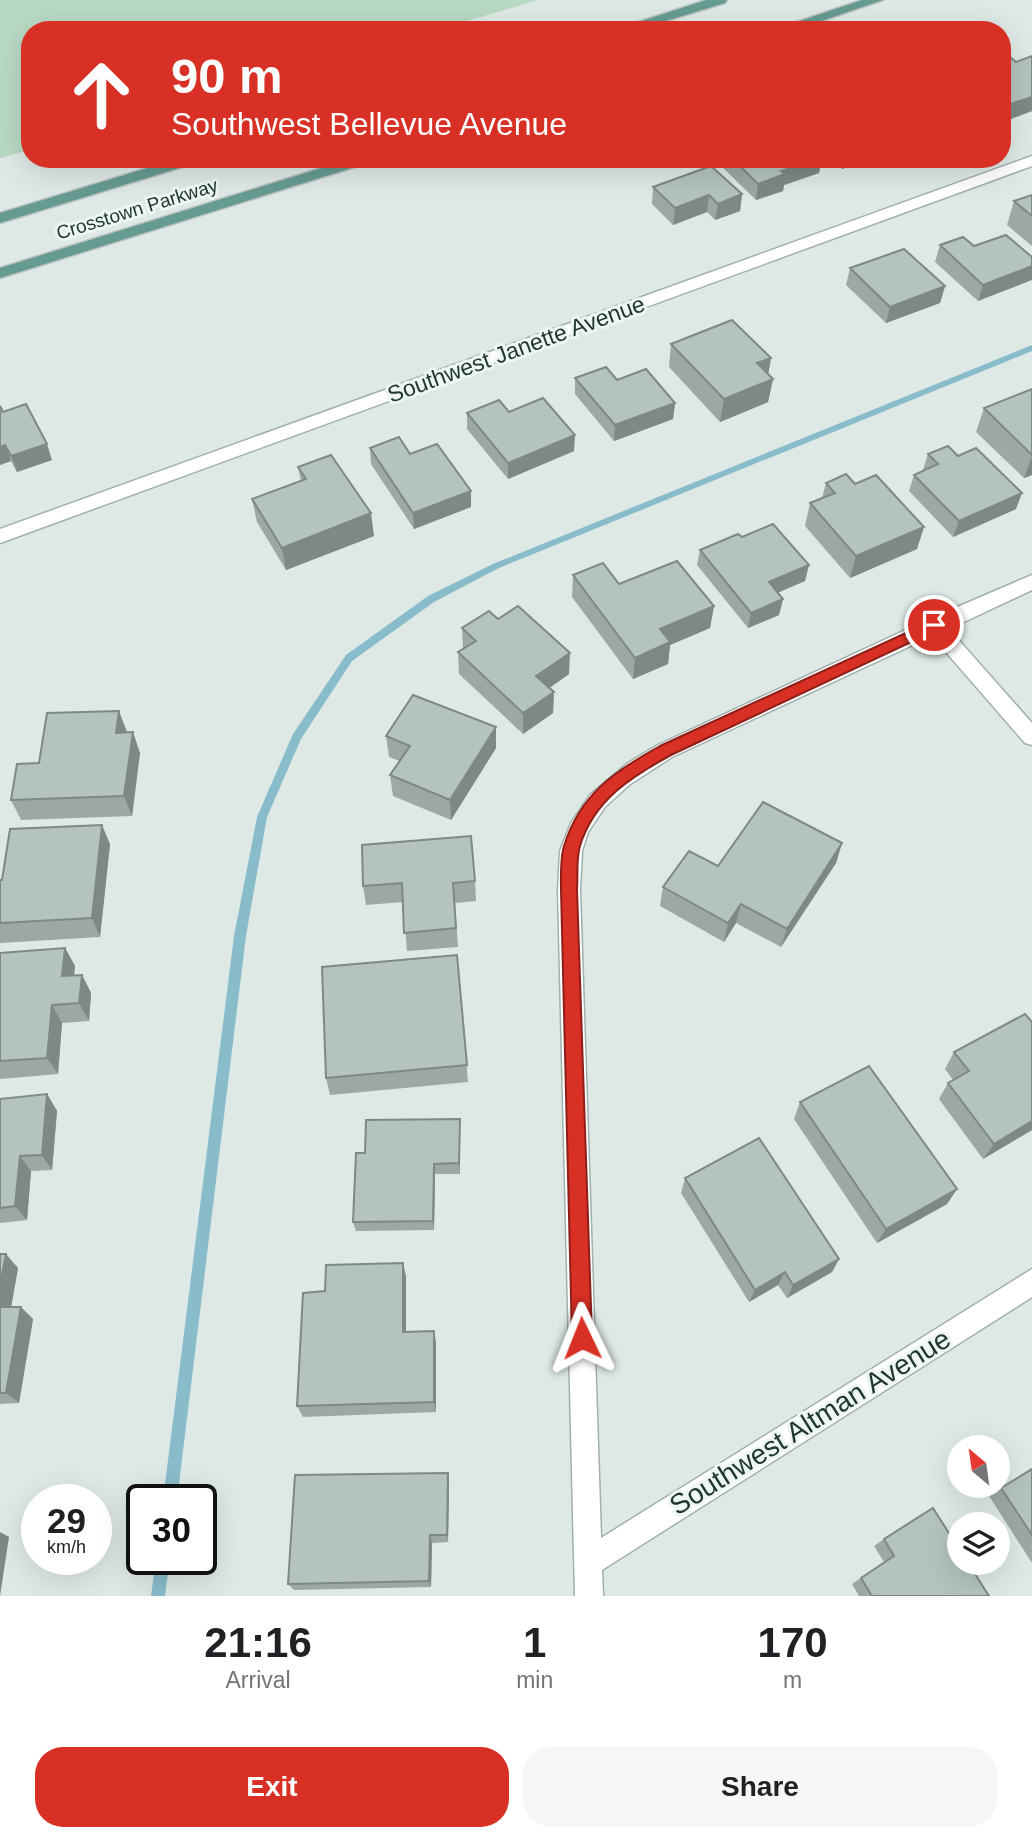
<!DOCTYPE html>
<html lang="en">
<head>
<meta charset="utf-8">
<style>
  :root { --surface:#fff; --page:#f6f6f6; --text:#202124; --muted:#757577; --accent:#d93025 }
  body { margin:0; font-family:Arial,sans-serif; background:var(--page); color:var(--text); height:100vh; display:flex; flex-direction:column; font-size:26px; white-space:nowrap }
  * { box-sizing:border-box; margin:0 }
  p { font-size:23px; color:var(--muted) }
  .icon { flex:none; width:38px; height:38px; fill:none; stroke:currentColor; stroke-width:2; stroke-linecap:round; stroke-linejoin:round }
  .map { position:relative; height:1596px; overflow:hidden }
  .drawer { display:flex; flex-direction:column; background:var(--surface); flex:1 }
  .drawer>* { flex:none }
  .top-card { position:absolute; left:21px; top:21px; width:990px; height:147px; border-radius:28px; box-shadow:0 7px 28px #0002; background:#d93025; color:#fff; overflow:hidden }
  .needle { width:46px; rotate:331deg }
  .fabs { position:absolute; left:947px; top:1435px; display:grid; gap:14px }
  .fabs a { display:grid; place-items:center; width:63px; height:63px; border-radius:50%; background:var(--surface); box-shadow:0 7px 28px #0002; font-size:35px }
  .speed { position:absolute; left:21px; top:1484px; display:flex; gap:14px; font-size:35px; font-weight:700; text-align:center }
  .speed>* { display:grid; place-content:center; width:91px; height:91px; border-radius:50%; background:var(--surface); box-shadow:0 7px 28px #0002; line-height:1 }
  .speed small { font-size:18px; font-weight:400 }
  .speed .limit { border:4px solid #111; border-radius:10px; background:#fff; color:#111 }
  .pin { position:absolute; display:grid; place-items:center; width:60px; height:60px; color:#fff; margin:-30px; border:4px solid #fff; border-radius:50%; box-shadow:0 2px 7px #0007 }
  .me { position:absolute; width:77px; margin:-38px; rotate:358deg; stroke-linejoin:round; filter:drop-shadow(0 0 5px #0008) }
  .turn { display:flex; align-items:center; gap:24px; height:147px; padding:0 35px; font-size:32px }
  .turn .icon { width:91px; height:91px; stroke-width:2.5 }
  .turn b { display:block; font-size:49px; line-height:60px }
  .eta { display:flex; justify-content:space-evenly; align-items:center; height:119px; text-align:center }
  .eta b { font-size:42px; font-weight:800; line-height:49px }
  .button { display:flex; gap:14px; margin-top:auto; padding:14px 35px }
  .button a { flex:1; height:80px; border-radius:28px; background:var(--accent); color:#fff; font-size:28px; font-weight:800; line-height:80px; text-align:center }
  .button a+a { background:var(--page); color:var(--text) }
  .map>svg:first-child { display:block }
  .green { fill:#b8d9c3 }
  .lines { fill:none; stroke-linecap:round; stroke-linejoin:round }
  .stream { fill:#89bcca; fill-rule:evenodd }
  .minor-casing { stroke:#a2b0ac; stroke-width:3 }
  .major-casing { stroke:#bcc3c2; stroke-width:3 }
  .minor { fill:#fff; fill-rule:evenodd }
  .major { fill:#669b91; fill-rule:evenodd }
  .wall { fill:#9ba8a3 }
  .shaded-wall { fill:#7e8885 }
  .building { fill:#b4c3be; stroke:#7e8885; stroke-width:2 }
  .route { fill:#d93025; stroke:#8d1f18; stroke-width:2 }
  .labels { text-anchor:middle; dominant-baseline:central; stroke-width:6; stroke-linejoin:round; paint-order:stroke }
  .far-street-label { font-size:19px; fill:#213732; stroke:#eef6f2 }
  .street-label { font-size:23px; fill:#213732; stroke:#eef6f2 }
  .near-street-label { font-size:28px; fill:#213732; stroke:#eef6f2 }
</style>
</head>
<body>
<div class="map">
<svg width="1032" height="1596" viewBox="0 0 1032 1596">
  <rect width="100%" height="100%" fill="#dee9e5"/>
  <!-- green -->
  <polygon class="green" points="0,0 538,0 437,30 30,30 30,150 0,158"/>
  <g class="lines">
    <!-- stream -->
    <g class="stream">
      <polygon points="1032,345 1032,351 499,568 434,602 352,661 301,739 267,817 246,936 177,1500 163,1500 234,936 257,817 293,734 346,655 428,596 493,564"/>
      <polygon points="156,1559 170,1559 165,1596 151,1596"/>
    </g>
    <defs>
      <g id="minor">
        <polygon points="1032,156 1032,166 0,543 0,529"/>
        <polygon points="1032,575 1032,590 949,629 1032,723 1032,745 1025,743 932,636 672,757 629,785 605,807 588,832 582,851 580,890 601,1538 1032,1269 1032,1297 602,1570 603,1596 575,1596 558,890 560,851 571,823 590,795 628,763 658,745 927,620"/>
      </g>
      <g id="major">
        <polygon points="706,0 727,0 725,3 636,30 614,30"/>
        <polygon points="862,0 883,0 795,30 773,30"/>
        <polygon points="177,159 201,159 199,162 0,223 0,213"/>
        <polygon points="350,159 373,159 371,162 0,278 0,268"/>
      </g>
    </defs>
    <!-- minor casing -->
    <use href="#minor" class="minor-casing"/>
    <!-- major casing -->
    <use href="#major" class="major-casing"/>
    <!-- minor -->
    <use href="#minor" class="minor"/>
    <!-- major -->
    <use href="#major" class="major"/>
  </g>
  <!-- wall -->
  <g class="wall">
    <polygon points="1032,56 1032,111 1005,121 1003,119 1003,58 1016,62"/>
    <polygon points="721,159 822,159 819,173 784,185 783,191 756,200 720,165"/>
    <polygon points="832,159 871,159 842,169"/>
    <polygon points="883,159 904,159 888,164"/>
    <polygon points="653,187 742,194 740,211 715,220 707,212 673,225 652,204"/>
    <polygon points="1032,195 1032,246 1007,225 1014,201"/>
    <polygon points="1006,235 978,301 935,262 940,245 974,246"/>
    <polygon points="850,268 945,286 940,303 886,323 846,285"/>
    <polygon points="671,344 771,358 768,374 773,379 768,402 720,422 669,367"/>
    <polygon points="575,378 617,380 675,403 673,419 614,441 575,394"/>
    <polygon points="1032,389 1032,475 1024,478 976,432 984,408"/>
    <polygon points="3,412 52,460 17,472 11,461 0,465"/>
    <polygon points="467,413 574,451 508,479 467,429"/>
    <polygon points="370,448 471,491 471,507 414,529 371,464"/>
    <polygon points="928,454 958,456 1016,509 953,537 909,491 914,475 923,470"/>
    <polygon points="298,467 374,536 286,570 257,522 252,499 301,481"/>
    <polygon points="826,483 917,549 850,578 805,526 810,503 822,498"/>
    <polygon points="742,537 805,581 777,593 783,599 779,615 748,628 697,565 700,550"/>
    <polygon points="573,575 714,606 710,628 670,645 668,664 633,679 572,597"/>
    <polygon points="498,619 569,674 550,688 554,692 553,713 523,734 459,674 458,652 463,649 462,628"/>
    <polygon points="496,727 496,748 451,820 393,796 390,775 400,761 389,757 386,736"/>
    <polygon points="127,733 140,753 132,816 21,820 11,800 39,763"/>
    <polygon points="842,843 836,863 781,947 736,923 724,942 660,906 663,887 718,866"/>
    <polygon points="110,844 100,937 0,943 0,880"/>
    <polygon points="362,845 475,881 476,901 455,903 458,947 407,951 403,902 366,905 363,886"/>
    <polygon points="65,948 75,966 74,975 82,975 91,993 89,1021 62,1023 58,1074 0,1079 0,953"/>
    <polygon points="457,955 468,1082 330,1095 326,1078"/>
    <polygon points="1032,1022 1032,1130 983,1159 939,1099 948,1083 953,1080 945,1069 954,1052"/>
    <polygon points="47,1094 57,1111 52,1170 31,1171 27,1220 0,1223 0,1099"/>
    <polygon points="800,1102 957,1189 947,1204 877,1243 794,1119"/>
    <polygon points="460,1130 460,1174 435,1174 434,1230 356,1231 353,1222 365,1153"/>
    <polygon points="685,1178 839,1259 832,1272 787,1298 778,1285 749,1302 681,1193"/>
    <polygon points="0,1254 18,1268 11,1307 33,1319 19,1403 0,1404"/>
    <polygon points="406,1276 406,1332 434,1331 436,1343 436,1412 303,1417 297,1406 325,1291"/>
    <polygon points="1032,1469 1032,1563 989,1496"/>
    <polygon points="448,1473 449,1482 448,1542 432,1543 431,1587 294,1590 288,1584"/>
    <polygon points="884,1539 989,1596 859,1596 852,1584 884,1562 874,1546"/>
  </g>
  <!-- shaded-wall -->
  <g class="shaded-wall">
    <polygon points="1032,97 1032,111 1005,121 1010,104"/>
    <polygon points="815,159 822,159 819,173 784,185 783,191 756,200 758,184 781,171"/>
    <polygon points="844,159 871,159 842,169"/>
    <polygon points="890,159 904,159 888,164"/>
    <polygon points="742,194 740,211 715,220 718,204"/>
    <polygon points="709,195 707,212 673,225 675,208"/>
    <polygon points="1032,266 1032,280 978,301 983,285"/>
    <polygon points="945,286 940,303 886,323 890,307"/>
    <polygon points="771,358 767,381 773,379 768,402 720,422 724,399 757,363"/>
    <polygon points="675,403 673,419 614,441 615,425"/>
    <polygon points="575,435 574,451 508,479 508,463"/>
    <polygon points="47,444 52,460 17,472 11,456"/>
    <polygon points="5,445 11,461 0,465 0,447"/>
    <polygon points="1032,456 1032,475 1024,478"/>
    <polygon points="471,491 471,507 414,529 413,513"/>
    <polygon points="1022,493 1016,509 953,537 959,521"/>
    <polygon points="371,513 374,536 286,570 282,548"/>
    <polygon points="924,527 917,549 850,578 856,556"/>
    <polygon points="809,565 805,581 765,598 769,582"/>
    <polygon points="783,599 779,615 748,628 751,613"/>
    <polygon points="714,606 710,628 670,645 668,664 633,679 635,658 660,629"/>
    <polygon points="570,653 569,674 536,697 536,676"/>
    <polygon points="554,692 553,713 523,734 523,713"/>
    <polygon points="119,711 127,732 124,754 116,733"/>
    <polygon points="496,727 496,748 451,820 450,800"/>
    <polygon points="133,732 140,753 132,816 124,796"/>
    <polygon points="102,825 110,844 100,937 92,918"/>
    <polygon points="842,843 836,863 781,947 787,929"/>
    <polygon points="741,904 736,923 724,942 728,923"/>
    <polygon points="65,948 75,966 72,994 62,976"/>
    <polygon points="82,975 91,993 89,1021 79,1003"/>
    <polygon points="52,1005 62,1023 58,1074 47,1058"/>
    <polygon points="47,1094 57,1111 52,1170 42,1155"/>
    <polygon points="460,1119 460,1174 459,1163"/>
    <polygon points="1032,1121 1032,1130 983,1159 994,1144"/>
    <polygon points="20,1156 31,1171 27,1220 15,1206"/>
    <polygon points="434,1164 435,1174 434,1230 433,1221"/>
    <polygon points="957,1189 947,1204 877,1243 886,1229"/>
    <polygon points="6,1254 18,1268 9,1319 0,1311 0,1286"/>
    <polygon points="839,1259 832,1272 787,1298 793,1285"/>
    <polygon points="403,1263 406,1276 406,1344 403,1332"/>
    <polygon points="785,1272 778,1285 749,1302 755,1290"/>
    <polygon points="21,1307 33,1319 19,1403 6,1393"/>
    <polygon points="434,1331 436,1343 436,1412 434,1402"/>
    <polygon points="448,1473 449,1482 448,1542 447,1535"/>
    <polygon points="0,1532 9,1537 0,1596"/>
    <polygon points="430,1535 432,1543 431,1587 429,1581"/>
  </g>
  <!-- building -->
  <g class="building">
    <polygon points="1009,56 1016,62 1032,56 1032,97 1010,104 1003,99 1003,58"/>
    <polygon points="733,159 815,159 781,171 785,174 758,184"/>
    <polygon points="711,166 742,194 718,204 709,195 675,208 653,187"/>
    <polygon points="1032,195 1032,216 1014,201"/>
    <polygon points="1006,235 1032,257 1032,266 983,285 940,245 963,237 974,246"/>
    <polygon points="904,249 945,286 890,307 850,268"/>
    <polygon points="732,320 771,358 757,363 773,379 724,399 671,344"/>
    <polygon points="606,367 617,380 646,369 675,403 615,425 575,378"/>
    <polygon points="1032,389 1032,455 984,408"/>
    <polygon points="543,398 575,435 508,463 467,413 499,400 509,412"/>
    <polygon points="26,404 47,444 11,456 5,445 0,447 0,406 3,412"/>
    <polygon points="399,437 410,454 437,444 471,491 413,513 370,448"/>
    <polygon points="948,446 958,456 976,448 1022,493 959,521 914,475 938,464 928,454"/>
    <polygon points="331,455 371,513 282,548 252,499 306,479 298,467"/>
    <polygon points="846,474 855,484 876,475 924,527 856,556 810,503 835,493 826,483"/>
    <polygon points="773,524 809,565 769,582 783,599 751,613 700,550 738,534 742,537"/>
    <polygon points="677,561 714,606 660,629 670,642 635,658 573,575 603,563 619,584"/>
    <polygon points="518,606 570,653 536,676 554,692 523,713 458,652 476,641 462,628 489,611 498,619"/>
    <polygon points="413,695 496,727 450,800 390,775 410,746 386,736"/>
    <polygon points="119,711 116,733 133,732 124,796 11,800 17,764 39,763 47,713"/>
    <polygon points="763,802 842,843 787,929 741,904 728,923 663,887 689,851 718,866"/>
    <polygon points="102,825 92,918 0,923 0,880 2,880 10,829"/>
    <polygon points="471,836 475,881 453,883 456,928 404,933 402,883 363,886 362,845"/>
    <polygon points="65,948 62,976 82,975 79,1003 52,1005 47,1058 0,1061 0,953"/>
    <polygon points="457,955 467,1065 326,1078 322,967"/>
    <polygon points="1025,1014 1032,1022 1032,1121 994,1144 948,1083 969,1071 954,1052"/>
    <polygon points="869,1066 957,1189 886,1229 800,1102"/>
    <polygon points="47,1094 42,1155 20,1156 15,1206 0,1208 0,1099"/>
    <polygon points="460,1119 459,1163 434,1164 433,1221 353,1222 356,1153 365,1153 366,1120"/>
    <polygon points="759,1138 839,1259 793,1285 785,1272 755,1290 685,1178"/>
    <polygon points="0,1254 6,1254 0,1286"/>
    <polygon points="403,1263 403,1332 434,1331 434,1402 297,1406 303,1293 325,1291 326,1265"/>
    <polygon points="0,1307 21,1307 6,1393 0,1393"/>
    <polygon points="1032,1469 1032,1535 1001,1488"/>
    <polygon points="448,1473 447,1535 430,1535 429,1581 288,1584 295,1475"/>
    <polygon points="933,1508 959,1549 959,1563 968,1563 989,1596 872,1596 861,1578 894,1556 884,1539"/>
  </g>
  <!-- route -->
  <path class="route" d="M934,620l5,1 3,4 -3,4 -268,126c-40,22 -77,45 -91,91 -4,13 -2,30 -3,44l15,448 -3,7 -7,3 -7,-3 -3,-7 -11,-448c0,-14 -1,-31 3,-44 16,-52 51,-75 96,-100z"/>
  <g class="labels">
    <!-- far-street labels -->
    <g class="far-street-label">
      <text transform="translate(137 209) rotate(-17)">Crosstown Parkway</text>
    </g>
    <!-- street labels -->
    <g class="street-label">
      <text transform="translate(516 349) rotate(-20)">Southwest Janette Avenue</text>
    </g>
    <!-- near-street labels -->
    <g class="near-street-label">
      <text transform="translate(810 1422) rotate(-32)">Southwest Altman Avenue</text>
    </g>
  </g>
</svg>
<div class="fabs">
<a><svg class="needle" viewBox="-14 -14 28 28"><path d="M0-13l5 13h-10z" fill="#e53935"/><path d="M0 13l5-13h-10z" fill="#757577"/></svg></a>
<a><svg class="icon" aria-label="layers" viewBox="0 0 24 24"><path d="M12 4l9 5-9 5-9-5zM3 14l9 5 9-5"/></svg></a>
</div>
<div class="speed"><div>29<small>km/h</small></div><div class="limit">30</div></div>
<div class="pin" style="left:934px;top:625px;background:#d93025"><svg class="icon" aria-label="arrive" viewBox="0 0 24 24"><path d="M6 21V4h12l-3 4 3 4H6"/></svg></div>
<svg class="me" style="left:582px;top:1338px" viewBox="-20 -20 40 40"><path d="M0-17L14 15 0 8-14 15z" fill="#d93025" stroke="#fff" stroke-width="4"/></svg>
<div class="top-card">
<div class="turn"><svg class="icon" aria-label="ahead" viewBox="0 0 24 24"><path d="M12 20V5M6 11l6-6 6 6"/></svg><div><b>90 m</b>Southwest Bellevue Avenue</div></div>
</div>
</div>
<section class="drawer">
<div class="eta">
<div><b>21:16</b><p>Arrival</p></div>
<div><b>1</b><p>min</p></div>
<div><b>170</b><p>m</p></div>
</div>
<div class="button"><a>Exit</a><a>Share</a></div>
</section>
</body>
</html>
